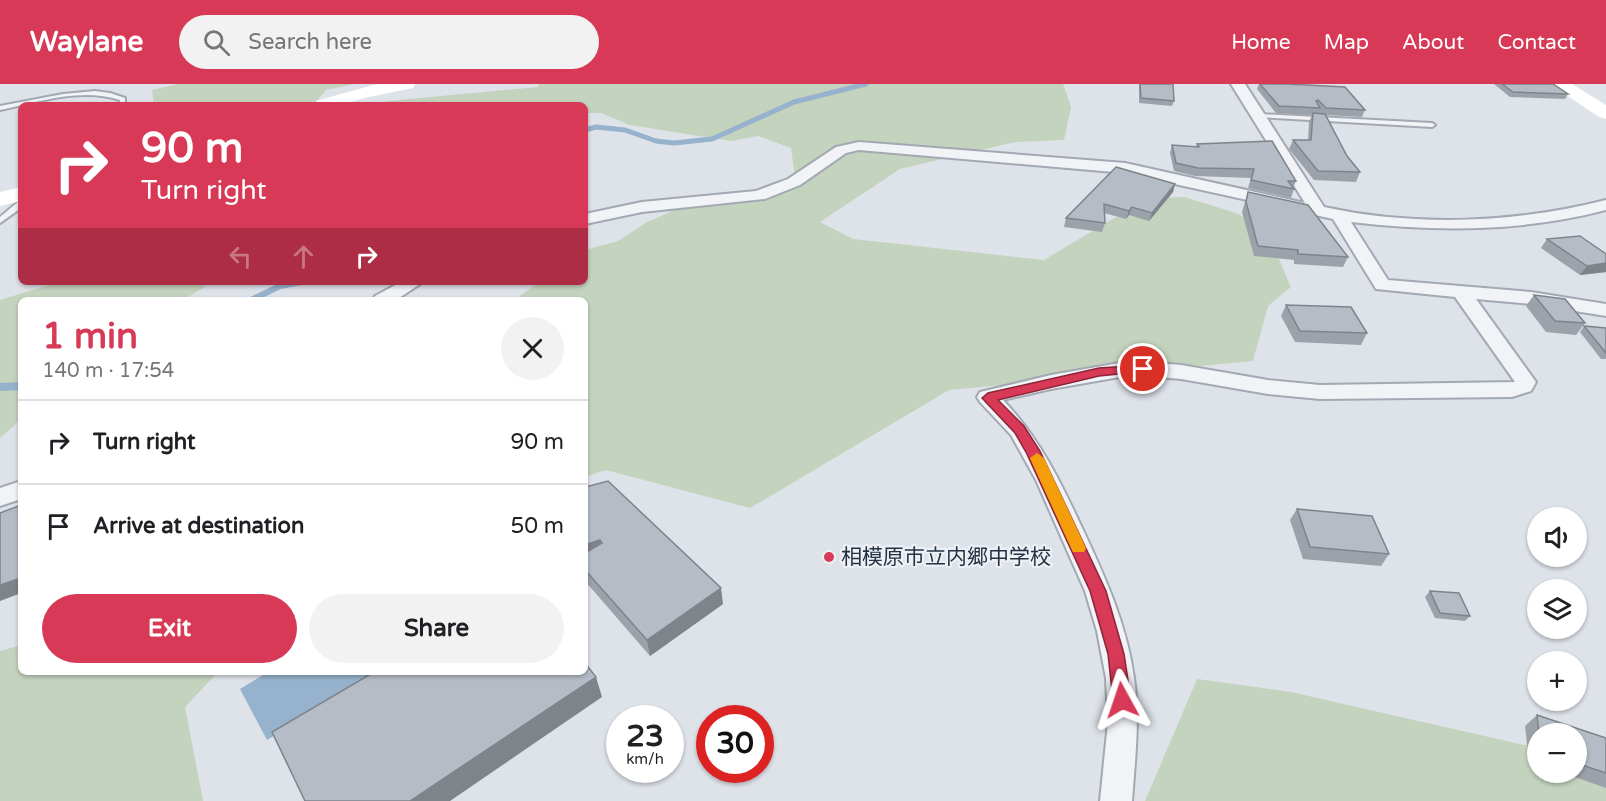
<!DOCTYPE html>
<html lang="en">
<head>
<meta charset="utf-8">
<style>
  :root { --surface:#fff; --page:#f2f2f2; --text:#202124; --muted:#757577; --line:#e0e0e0; --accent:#d83956 }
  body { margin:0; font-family:"Varela Round","Noto Sans JP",sans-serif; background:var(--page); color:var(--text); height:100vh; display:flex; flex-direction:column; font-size:22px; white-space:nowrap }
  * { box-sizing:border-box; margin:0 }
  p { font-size:20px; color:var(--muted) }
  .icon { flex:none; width:33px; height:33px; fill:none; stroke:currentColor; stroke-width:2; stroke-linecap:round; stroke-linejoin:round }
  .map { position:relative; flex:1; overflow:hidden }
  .sheet { position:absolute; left:18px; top:213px; width:570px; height:378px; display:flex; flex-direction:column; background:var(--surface); border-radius:9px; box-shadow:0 2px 4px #0004 }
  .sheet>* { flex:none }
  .guide { position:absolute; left:18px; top:18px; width:570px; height:183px; border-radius:9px; box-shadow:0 2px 4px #0004; background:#d83956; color:#fff; overflow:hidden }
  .buttons { position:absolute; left:1527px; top:423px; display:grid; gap:12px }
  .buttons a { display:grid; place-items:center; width:60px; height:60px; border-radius:50%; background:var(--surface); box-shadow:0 2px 4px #0004; font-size:30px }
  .speed { position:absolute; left:606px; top:621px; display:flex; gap:12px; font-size:30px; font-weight:700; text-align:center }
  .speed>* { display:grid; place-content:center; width:78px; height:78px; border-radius:50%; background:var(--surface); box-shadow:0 2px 4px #0004; line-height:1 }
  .speed small { font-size:15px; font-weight:400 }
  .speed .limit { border:9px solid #d22; background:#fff; color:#111 }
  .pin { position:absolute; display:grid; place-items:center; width:51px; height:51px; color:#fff; margin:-26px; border:3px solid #fff; border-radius:50%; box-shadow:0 2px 6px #0007 }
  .me { position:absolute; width:66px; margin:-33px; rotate:355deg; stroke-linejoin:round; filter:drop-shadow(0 0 4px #0008) }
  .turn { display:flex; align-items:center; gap:21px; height:126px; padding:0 24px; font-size:27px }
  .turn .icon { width:78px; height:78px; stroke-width:2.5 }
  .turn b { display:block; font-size:42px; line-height:51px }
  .lanes { display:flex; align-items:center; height:57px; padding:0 24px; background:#0003; justify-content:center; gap:30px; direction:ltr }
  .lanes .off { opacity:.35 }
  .round { display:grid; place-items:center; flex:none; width:63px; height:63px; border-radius:32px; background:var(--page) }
  .summary { display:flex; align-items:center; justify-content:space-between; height:102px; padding:0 24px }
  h1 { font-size:36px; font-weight:700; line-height:45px; color:var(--accent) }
  .primary-button { display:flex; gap:12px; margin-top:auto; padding:12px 24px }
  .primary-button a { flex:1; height:69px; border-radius:36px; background:var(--accent); color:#fff; font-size:24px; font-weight:700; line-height:69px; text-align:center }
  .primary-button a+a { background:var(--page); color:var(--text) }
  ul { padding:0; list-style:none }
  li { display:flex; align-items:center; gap:18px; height:84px; padding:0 24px; border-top:2px solid var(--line) }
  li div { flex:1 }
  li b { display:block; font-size:22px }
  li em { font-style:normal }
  header { display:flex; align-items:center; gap:36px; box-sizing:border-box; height:84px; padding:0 30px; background:var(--accent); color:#fff }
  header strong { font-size:28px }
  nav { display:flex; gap:33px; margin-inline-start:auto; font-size:21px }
  .search { width:420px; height:54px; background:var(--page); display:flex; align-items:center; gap:15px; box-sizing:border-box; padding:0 21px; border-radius:33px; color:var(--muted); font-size:22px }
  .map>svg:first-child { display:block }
  .green { fill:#c4d3be }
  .water { fill:#96b2cc }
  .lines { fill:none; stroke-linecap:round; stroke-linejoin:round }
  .stream-far2 { stroke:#96b2cc; stroke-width:5 }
  .stream-far1 { stroke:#96b2cc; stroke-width:6 }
  .stream { stroke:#96b2cc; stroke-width:8 }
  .lane-casing { stroke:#a3a9b3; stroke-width:4 }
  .street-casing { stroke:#a3a9b3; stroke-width:4 }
  .lane { fill:#f1f3f7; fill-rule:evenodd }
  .street { fill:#f1f3f7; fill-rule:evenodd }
  .secondary { fill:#fff; fill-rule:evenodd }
  .wall { fill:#9ca2aa }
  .shaded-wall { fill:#7f848b }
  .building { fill:#b5bcc6; stroke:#7f848b; stroke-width:1.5 }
  .route { fill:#d83956; stroke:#8c2538; stroke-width:1.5 }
  .slow { fill:#f59e0b }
  .poi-dot { fill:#d83956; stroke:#edf1f6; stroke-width:2 }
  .labels { text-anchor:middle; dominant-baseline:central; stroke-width:4.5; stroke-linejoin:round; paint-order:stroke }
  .poi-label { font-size:21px; fill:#263141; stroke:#edf1f6; text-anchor:start }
</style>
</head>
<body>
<header>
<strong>Waylane</strong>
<div class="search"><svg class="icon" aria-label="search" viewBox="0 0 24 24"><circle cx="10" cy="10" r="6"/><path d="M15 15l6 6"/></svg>Search here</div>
<nav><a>Home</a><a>Map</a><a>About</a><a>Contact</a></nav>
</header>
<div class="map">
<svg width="1606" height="717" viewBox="0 0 1606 717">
  <rect width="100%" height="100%" fill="#dee2e9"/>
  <!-- green -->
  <g class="green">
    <polygon points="179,0 354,0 326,6 316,18 307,21 154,21 152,6"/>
    <polygon points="539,0 1063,0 1071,23 1064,56 1015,58 900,85 820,138 853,155 1044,176 1148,114 1184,113 1236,129 1266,145 1291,203 1268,222 1253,277 949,306 750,424 606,386 585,393 585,216 447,216 517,214 539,198 585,198 585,166 618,157 647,138 675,126 758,105 795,93 791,64 758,52 731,57 630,41 601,29 585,29 585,21 366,21 388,17 538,3"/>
    <polygon points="59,198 203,198 205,203 183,216 21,216 21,335 0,354 0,216"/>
    <polygon points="21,561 21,588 218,588 185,623 203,717 0,717 0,567"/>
    <polygon points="1197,595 1291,608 1524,661 1537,661 1538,688 1576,688 1606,661 1606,717 1145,717"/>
  </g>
  <!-- water -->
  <polygon class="water" points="268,588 378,588 267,656 240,605"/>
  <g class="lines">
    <!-- stream-far2 -->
    <polyline class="stream-far2" points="585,46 596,43 625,46 656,57 674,59 712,55 794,18 866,0"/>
    <!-- stream-far1 -->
    <polyline class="stream-far1" points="251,216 280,202 301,198"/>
    <!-- stream -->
    <polyline class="stream" points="0,303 21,302"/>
    <defs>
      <g id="lane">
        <path d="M95,7l15,2 15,5v7h-6l1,-5c-39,-13 -82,2 -120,10v-4l63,-12z"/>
        <polygon points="1259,30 1432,39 1435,41 1432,43 1257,33 1256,32"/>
        <polygon points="18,118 21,118 21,124 0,139 0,133"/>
      </g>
      <g id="street">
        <path d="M1231,0h14l79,123c92,20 191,16 282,-7v10c-84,22 -169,22 -255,12l37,58 143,12 75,12v12l-75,-12 -55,-5 60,83 -5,9 -19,6 -192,2 -52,-5 -87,-15 -50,-4 -80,14 -48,11c38,40 58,83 81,132 22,47 43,94 50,146 6,41 1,82 -2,123h-32l8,-79 -2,-44 -9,-47 -12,-40 -49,-111 -25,-45 -31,-33 -3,-5 3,-5 71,-17 80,-14 50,4 87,15 52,5 195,-3 -60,-85 -79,-8 -43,-70 -208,-46 -266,-23 -13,3 -46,32 -35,14 -123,13 -57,12v-10l57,-12 114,-11 32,-12 48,-32 23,-5 266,21 180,40z"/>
        <polygon points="401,198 423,198 396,216 373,216 375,212"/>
        <polygon points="21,397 21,415 0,422 0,404"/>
      </g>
    </defs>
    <!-- lane casing -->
    <use href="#lane" class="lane-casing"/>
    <!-- street casing -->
    <use href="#street" class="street-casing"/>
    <!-- lane -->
    <use href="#lane" class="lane"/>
    <!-- street -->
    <use href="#street" class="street"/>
    <!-- secondary -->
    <g class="secondary">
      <polygon points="377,0 415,0 413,4 364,14 342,21 313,21 316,17"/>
      <polygon points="1550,0 1572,0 1606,21 1606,35 1599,33"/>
      <polygon points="21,103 21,117 0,122 0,108"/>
    </g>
  </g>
  <!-- wall -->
  <g class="wall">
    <polygon points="1139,0 1173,0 1174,17 1172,22 1139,19"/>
    <polygon points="1259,0 1287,0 1365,26 1362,33 1326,31 1347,72 1360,88 1356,98 1314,96 1289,65 1293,56 1308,56 1309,38 1312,31 1276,29 1257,5"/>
    <polygon points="1494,0 1553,0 1568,10 1565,15 1510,13"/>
    <polygon points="1197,60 1296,97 1293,104 1294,105 1291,114 1248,104 1251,94 1195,92 1174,87 1170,69 1172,61 1196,63"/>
    <polygon points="1116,83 1175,100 1173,108 1149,137 1129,131 1126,135 1104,129 1105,139 1102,148 1064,143 1066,134"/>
    <polygon points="1248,108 1348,173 1343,183 1294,180 1294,176 1254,172 1242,128"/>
    <polygon points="1547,155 1606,170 1606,188 1580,191 1541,164"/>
    <polygon points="1534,211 1585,239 1576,251 1546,248 1526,222"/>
    <polygon points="1286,221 1367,249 1361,261 1295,258 1281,232"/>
    <polygon points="1584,242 1606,244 1606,275 1601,275 1580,248"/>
    <polygon points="585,403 723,520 650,572 585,497"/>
    <polygon points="1297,425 1389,470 1381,482 1303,475 1290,436"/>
    <polygon points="1430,507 1470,532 1465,537 1435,534 1425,513"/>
    <polygon points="1537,631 1606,654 1606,704 1561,688 1576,688 1576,650 1538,650 1538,680 1529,677 1525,642"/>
  </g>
  <!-- shaded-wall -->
  <g class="shaded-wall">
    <polygon points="1175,100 1173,108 1149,137 1152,129"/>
    <polygon points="1132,123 1129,131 1126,135 1129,127"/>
    <polygon points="1606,179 1606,188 1580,191 1587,182"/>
    <polygon points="600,456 604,473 585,479 585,461"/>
    <polygon points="21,494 21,509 0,517 0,501"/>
    <polygon points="721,504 723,520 650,572 647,556"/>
    <polygon points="596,593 602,613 450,717 410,717"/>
  </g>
  <!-- building -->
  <g class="building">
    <polygon points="1140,0 1173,0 1174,17 1141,14"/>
    <polygon points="1260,0 1287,0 1345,3 1365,26 1326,24 1318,16 1316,17 1320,24 1279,22"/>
    <polygon points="1502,0 1553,0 1568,10 1513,8"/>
    <polygon points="1313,29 1325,30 1347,72 1360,88 1318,87 1293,56 1311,56"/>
    <polygon points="1272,57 1296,97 1288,97 1294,105 1251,96 1254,85 1198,84 1176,79 1172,61 1199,63 1197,60"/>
    <polygon points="1116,83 1175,100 1152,129 1132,123 1129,127 1104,120 1105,139 1066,134"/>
    <polygon points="1248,108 1308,121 1348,173 1298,170 1298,166 1258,162 1246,118"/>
    <polygon points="1580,152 1606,170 1606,179 1587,182 1547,155"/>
    <polygon points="1534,211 1565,215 1585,239 1555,237"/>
    <polygon points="1286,221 1351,223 1367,249 1300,247"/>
    <polygon points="1584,242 1606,244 1606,269"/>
    <polygon points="608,397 721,504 647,556 585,486 585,469 602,459 600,456 585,461 585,403"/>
    <polygon points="21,421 21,494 0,501 0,429"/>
    <polygon points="1297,425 1372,432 1389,470 1310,463"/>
    <polygon points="1430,507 1459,509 1470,532 1440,529"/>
    <polygon points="585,579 596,593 410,717 305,717 272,648 374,588 585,588"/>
    <polygon points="1537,631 1606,654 1606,689 1576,679 1576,650 1539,650"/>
  </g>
  <!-- route -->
  <polygon class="route" points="1143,281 1150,285 1148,287 1099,292 998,316 1024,342 1040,367 1106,507 1124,570 1131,616 1128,622 1122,624 1115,622 1113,616 1108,570 1090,507 1026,368 1015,349 982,314 988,309 1099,284"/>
  <!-- slow -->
  <polygon class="slow" points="1037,369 1044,374 1086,464 1084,468 1073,468 1071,464 1030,374"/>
  <!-- markers -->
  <circle class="poi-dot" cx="829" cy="473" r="6"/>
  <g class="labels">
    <!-- poi labels -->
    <g class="poi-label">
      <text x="841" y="473">相模原市立内郷中学校</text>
    </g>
  </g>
</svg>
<div class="buttons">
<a><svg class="icon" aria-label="sound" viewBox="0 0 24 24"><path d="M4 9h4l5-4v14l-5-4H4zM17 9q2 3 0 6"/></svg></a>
<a><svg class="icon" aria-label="layers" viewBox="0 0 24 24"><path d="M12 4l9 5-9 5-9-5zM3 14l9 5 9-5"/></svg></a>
<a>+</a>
<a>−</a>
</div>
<div class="speed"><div>23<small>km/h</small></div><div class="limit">30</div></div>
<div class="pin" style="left:1143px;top:285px;background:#d93025"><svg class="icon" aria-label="arrive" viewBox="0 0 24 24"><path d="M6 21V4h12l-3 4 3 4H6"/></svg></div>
<svg class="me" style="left:1122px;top:616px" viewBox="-20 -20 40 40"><path d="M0-17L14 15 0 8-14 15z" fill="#d83956" stroke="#fff" stroke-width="4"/></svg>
<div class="guide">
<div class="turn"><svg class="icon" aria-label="right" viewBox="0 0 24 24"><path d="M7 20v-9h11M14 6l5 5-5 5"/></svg><div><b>90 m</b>Turn right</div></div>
<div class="lanes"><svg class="icon off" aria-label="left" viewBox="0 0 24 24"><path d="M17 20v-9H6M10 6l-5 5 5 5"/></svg><svg class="icon off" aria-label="ahead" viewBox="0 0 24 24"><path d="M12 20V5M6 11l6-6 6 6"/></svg><svg class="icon" aria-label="right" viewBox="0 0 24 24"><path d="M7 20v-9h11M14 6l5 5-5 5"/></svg></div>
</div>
<section class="sheet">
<div class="summary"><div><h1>1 min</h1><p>140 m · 17:54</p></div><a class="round"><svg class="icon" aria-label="close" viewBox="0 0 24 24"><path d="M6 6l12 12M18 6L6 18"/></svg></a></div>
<ul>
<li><svg class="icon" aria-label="right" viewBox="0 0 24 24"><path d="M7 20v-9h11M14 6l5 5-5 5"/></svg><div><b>Turn right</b></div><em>90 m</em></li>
<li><svg class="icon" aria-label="arrive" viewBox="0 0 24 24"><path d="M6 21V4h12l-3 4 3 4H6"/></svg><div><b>Arrive at destination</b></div><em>50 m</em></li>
</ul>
<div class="primary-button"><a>Exit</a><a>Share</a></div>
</section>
</div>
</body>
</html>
